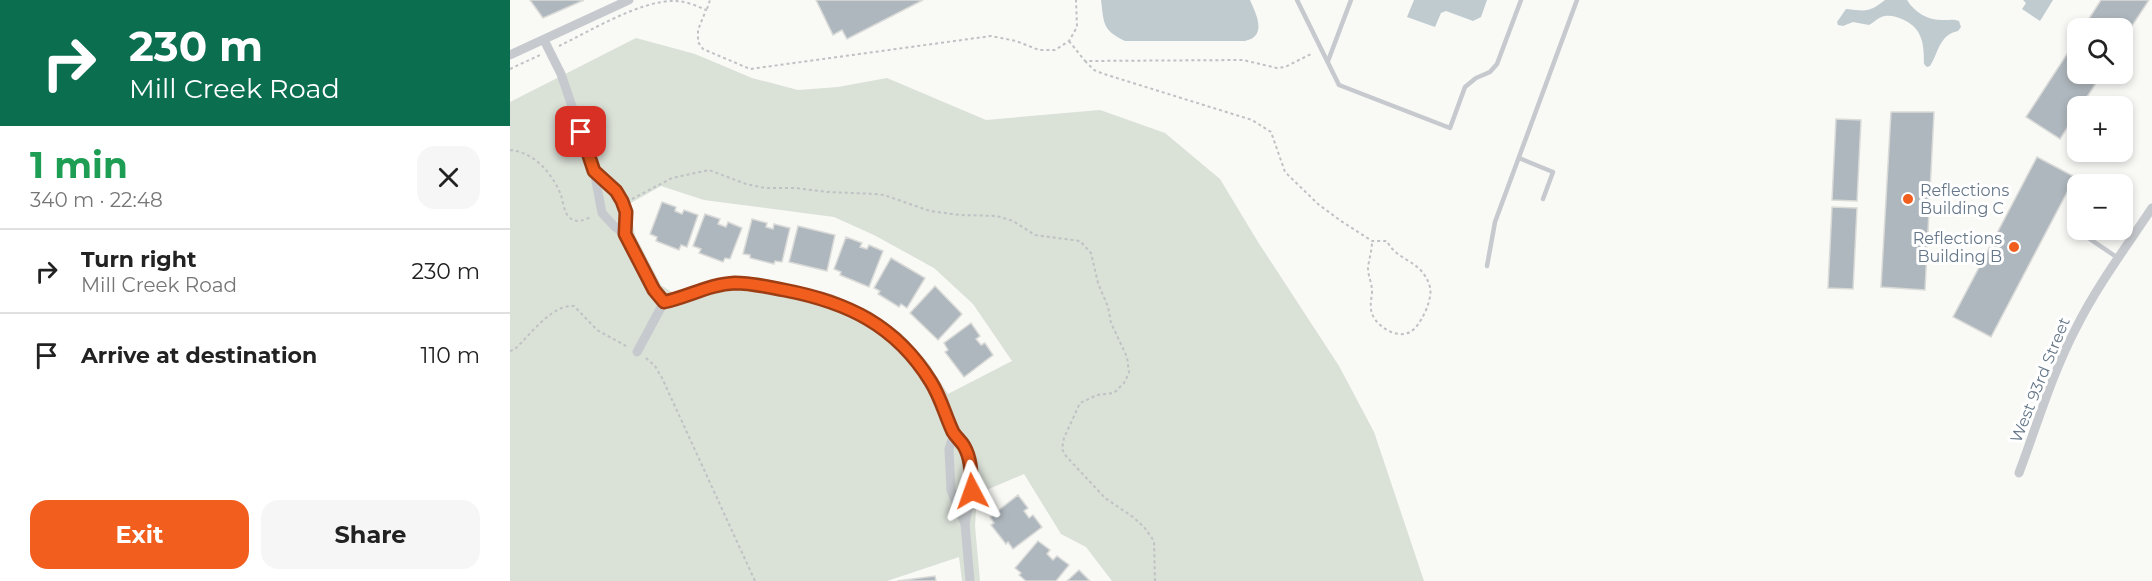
<!DOCTYPE html>
<html lang="en">
<head>
<meta charset="utf-8">
<style>
  :root { --surface:#fff; --page:#f6f6f6; --text:#222; --muted:#767676; --line:#e0e0e0; --accent:#f15e1e }
  body { margin:0; font-family:Montserrat,sans-serif; background:var(--page); color:var(--text); height:100vh; display:flex; flex-direction:column; font-size:22px; white-space:nowrap }
  * { box-sizing:border-box; margin:0 }
  p { font-size:20px; color:var(--muted) }
  .icon { flex:none; width:33px; height:33px; fill:none; stroke:currentColor; stroke-width:2; stroke-linecap:round; stroke-linejoin:round }
  .map { position:relative; flex:1; overflow:hidden }
  .drawer { display:flex; flex-direction:column; background:var(--surface); width:510px }
  .drawer>* { flex:none }
  .hud { background:#0b6e4f; color:#fff; overflow:hidden }
  .buttons { position:absolute; left:1557px; top:18px; display:grid; gap:12px }
  .buttons a { display:grid; place-items:center; width:66px; height:66px; border-radius:12px; background:var(--surface); box-shadow:0 3px 9px #0003; font-size:30px }
  .pin { position:absolute; display:grid; place-items:center; width:51px; height:51px; color:#fff; margin:-26px; border-radius:12px; box-shadow:0 3px 9px #0006 }
  .me { position:absolute; width:66px; margin:-33px; rotate:356deg; stroke-linejoin:round; filter:drop-shadow(0 0 4px #0008) }
  .turn { display:flex; align-items:center; gap:21px; height:126px; padding:0 30px; font-size:27px }
  .turn .icon { width:78px; height:78px; stroke-width:2.5 }
  .turn b { display:block; font-size:42px; line-height:51px }
  .round { display:grid; place-items:center; flex:none; width:63px; height:63px; border-radius:18px; background:var(--page) }
  .summary { display:flex; align-items:center; justify-content:space-between; height:102px; padding:0 30px }
  h1 { font-size:36px; font-weight:700; line-height:45px; color:#1e9e55 }
  .cta { display:flex; gap:12px; margin-top:auto; padding:12px 30px }
  .cta a { flex:1; height:69px; border-radius:18px; background:var(--accent); color:#fff; font-size:24px; font-weight:700; line-height:69px; text-align:center }
  .cta a+a { background:var(--page); color:var(--text) }
  ul { padding:0; list-style:none }
  li { display:flex; align-items:center; gap:18px; height:84px; padding:0 30px; border-top:2px solid var(--line) }
  li div { flex:1 }
  li b { display:block; font-size:22px }
  li em { font-style:normal }
  main { display:flex; flex:1; min-height:0 }
  .map>svg:first-child { display:block }
  .green { fill:#dae1d7; fill-rule:evenodd }
  .water { fill:#c0cbd0 }
  .building { fill:#aeb7bd; stroke:#dadbd8; stroke-width:1.5 }
  .lines { fill:none; stroke-linecap:round; stroke-linejoin:round }
  .path { stroke:#bfc2c4; stroke-width:2; stroke-dasharray:3 3; stroke-linecap:butt }
  .lane { stroke:#c6cace; stroke-width:4.5 }
  .street { stroke:#c6cace; stroke-width:9 }
  .route-casing { stroke:#9d3d14; stroke-width:15 }
  .route { stroke:#f15e1e; stroke-width:10 }
  .poi-dot { fill:#f15e1e; stroke:#fff; stroke-width:2 }
  .labels { text-anchor:middle; dominant-baseline:central; stroke-width:6; stroke-linejoin:round; paint-order:stroke }
  .poi-label { font-size:16px; fill:#657789; stroke:#fff; text-anchor:start }
  .street-label { font-size:16px; fill:#657789; stroke:#fff }
</style>
</head>
<body>
<main>
<section class="drawer">
<div class="hud">
<div class="turn"><svg class="icon" aria-label="right" viewBox="0 0 24 24"><path d="M7 20v-9h11M14 6l5 5-5 5"/></svg><div><b>230 m</b>Mill Creek Road</div></div>
</div>
<div class="summary"><div><h1>1 min</h1><p>340 m · 22:48</p></div><a class="round"><svg class="icon" aria-label="close" viewBox="0 0 24 24"><path d="M6 6l12 12M18 6L6 18"/></svg></a></div>
<ul>
<li><svg class="icon" aria-label="right" viewBox="0 0 24 24"><path d="M7 20v-9h11M14 6l5 5-5 5"/></svg><div><b>Turn right</b><p>Mill Creek Road</p></div><em>230 m</em></li>
<li><svg class="icon" aria-label="arrive" viewBox="0 0 24 24"><path d="M6 21V4h12l-3 4 3 4H6"/></svg><div><b>Arrive at destination</b></div><em>110 m</em></li>
</ul>
<div class="cta"><a>Exit</a><a>Share</a></div>
</section>
<div class="map">
<svg width="1642" height="581" viewBox="0 0 1642 581">
  <rect width="100%" height="100%" fill="#f9f9f6"/>
  <!-- green -->
  <path class="green" d="M126,38l59,16 57,24 46,12 40,-3 49,-9 99,42 114,-10 65,23 55,46 38,63 81,124 35,66 50,149h-312l-26,-34 -25,-13 -37,-60 -47,20 -2,32 5,55h-18l-3,-24 -72,24h-377v-479zM151,186l43,14 130,17 40,18 60,33 39,36 39,57 -64,33 -19,-30 -27,-30 -32,-23 -38,-17 -74,-17 -34,1 -51,15 -12,-8 -26,-50 -6,-31z"/>
  <!-- water -->
  <g class="water">
    <path d="M591,0h149c6,14 18,36 -5,41h-120c-23,-11 -21,-18 -24,-41z"/>
    <polygon points="904,0 977,0 971,17 963,21 936,11 931,13 925,27 897,17"/>
    <path d="M1375,0h22c8,13 22,21 38,20 6,0 9,-1 14,1l2,6 -3,4c-19,4 -19,21 -28,35l-3,1 -3,-3c0,-19 -1,-35 -20,-44 -6,-3 -13,-5 -19,-4 -7,1 -10,6 -16,9l-16,-3 -10,4 -5,-1 -1,-3 9,-13c19,2 23,4 39,-9z"/>
    <polygon points="1513,0 1543,0 1530,21 1512,9 1516,3"/>
  </g>
  <!-- building -->
  <g class="building">
    <polygon points="20,0 74,0 33,18"/>
    <polygon points="306,0 413,0 337,39 332,30 323,35"/>
    <polygon points="1591,0 1639,0 1612,41 1612,28 1573,28"/>
    <polygon points="1568,37 1568,74 1592,74 1571,106 1568,106 1568,111 1550,139 1516,117"/>
    <polygon points="1381,112 1424,112 1415,290 1371,287"/>
    <polygon points="1326,119 1351,120 1347,201 1322,200"/>
    <polygon points="1527,157 1565,177 1481,337 1443,317"/>
    <polygon points="152,202 166,207 165,211 172,214 174,210 188,215 177,247 171,245 169,250 146,241 147,237 140,234"/>
    <polygon points="1322,207 1347,208 1343,289 1318,288"/>
    <polygon points="195,214 210,219 208,224 216,227 218,222 232,228 220,259 215,258 213,262 189,253 191,249 183,246"/>
    <polygon points="242,219 257,223 256,227 263,229 264,224 280,228 272,262 265,261 264,264 240,258 240,255 233,254"/>
    <polygon points="288,226 325,235 317,271 279,262"/>
    <polygon points="336,237 352,243 350,247 357,249 359,245 373,251 359,287 330,275 331,272 324,269"/>
    <polygon points="381,258 415,278 397,308 391,304 389,307 368,294 370,291 364,288"/>
    <polygon points="425,286 452,314 428,340 400,313"/>
    <polygon points="461,323 470,336 466,339 471,345 475,343 483,355 454,377 435,352 438,350 434,343"/>
    <polygon points="508,495 518,508 514,511 519,518 523,515 532,527 503,549 498,542 496,544 481,525 484,523 480,517"/>
    <polygon points="528,541 540,550 537,554 543,560 547,556 559,565 546,581 516,581 509,575 511,573 505,568"/>
    <polygon points="569,570 580,581 557,581"/>
    <polygon points="425,576 426,581 387,581"/>
  </g>
  <g class="lines">
    <!-- path -->
    <g class="path">
      <polyline points="197,9 200,0"/>
      <polyline points="559,41 575,61 733,60 767,68 775,67 803,53"/>
      <path d="M49,46c31,-15 82,-46 116,-45 11,0 22,5 31,9l-8,20v12l5,7 47,20 241,-33 25,5 23,9h16l14,-9 8,-14 -1,-27"/>
      <path d="M575,61l9,9 10,4 148,46 19,12 14,40 33,32 23,17 31,20h15c10,21 35,18 43,46 3,12 -9,39 -20,45 -14,8 -38,-8 -39,-23 -1,-6 1,-12 1,-18 0,-8 -4,-15 -4,-23 1,-9 4,-18 4,-27"/>
      <polyline points="0,69 30,55"/>
      <path d="M0,150c24,2 42,23 51,45 2,7 3,17 8,22 7,7 15,3 22,0"/>
      <polyline points="122,199 162,178 199,170 236,184 255,188 286,188 317,192 365,194 374,195 420,211 450,215 487,216 503,221 525,235 570,241 581,253 588,283 598,307 601,323 617,357 619,373 614,383 604,393 587,395 570,403 554,438 552,449 556,456 595,498 623,517 634,527 644,541 645,581"/>
      <path d="M0,351l5,-2c15,-14 37,-45 59,-43l23,24 31,17"/>
      <polyline points="136,358 145,366 152,378 245,581"/>
    </g>
    <!-- lane -->
    <g class="lane">
      <polyline points="787,0 829,85 940,128 955,87 966,78 980,72 987,64 1011,0"/>
      <polyline points="818,61 841,0"/>
      <polyline points="1009,158 1043,172 1033,199"/>
      <polyline points="1562,227 1608,258"/>
      <polyline points="977,266 985,222 1067,0"/>
    </g>
    <!-- street -->
    <g class="street">
      <path d="M34,40l17,34 33,97 8,42 12,13 11,8 29,56 10,12c24,-5 45,-18 70,-19 18,-1 36,4 54,8 86,17 135,57 164,139 3,7 10,11 13,18 12,24 5,51 0,76"/>
      <polyline points="0,55 119,0"/>
      <path d="M84,171c21,19 37,32 31,63"/>
      <polyline points="127,352 154,302"/>
      <polyline points="444,433 439,449 441,490 455,524 460,581"/>
      <path d="M1509,473c18,-48 33,-99 57,-145 21,-42 50,-81 76,-120"/>
    </g>
  </g>
  <g class="lines">
    <defs>
      <path id="route" d="M71,132l13,39 22,20 6,10 4,11 -1,22 29,56 10,12c24,-5 46,-18 71,-19 16,0 33,4 49,7 63,12 112,35 147,92 10,16 14,33 22,50 3,5 8,9 11,14 8,14 7,30 8,45"/>
    </defs>
    <!-- route casing -->
    <use href="#route" class="route-casing"/>
    <!-- route -->
    <use href="#route" class="route"/>
  </g>
  <!-- markers -->
  <g class="poi-dot">
    <circle cx="1398" cy="199" r="6"/>
    <circle cx="1504" cy="247" r="6"/>
  </g>
  <g class="labels">
    <!-- poi labels -->
    <g class="poi-label">
      <text x="1410" y="190">Reflections<tspan x="1410" dy="18">Building C</tspan></text>
      <text x="1492" y="238" text-anchor="end">Reflections<tspan x="1492" dy="18">Building B</tspan></text>
    </g>
    <!-- street labels -->
    <g class="street-label">
      <text transform="translate(1530 380) rotate(-68)">West 93rd Street</text>
    </g>
  </g>
</svg>
<div class="buttons">
<a><svg class="icon" aria-label="search" viewBox="0 0 24 24"><circle cx="10" cy="10" r="6"/><path d="M15 15l6 6"/></svg></a>
<a>+</a>
<a>−</a>
</div>
<div class="pin" style="left:71px;top:132px;background:#d93025"><svg class="icon" aria-label="arrive" viewBox="0 0 24 24"><path d="M6 21V4h12l-3 4 3 4H6"/></svg></div>
<svg class="me" style="left:462px;top:491px" viewBox="-20 -20 40 40"><path d="M0-17L14 15 0 8-14 15z" fill="#f15e1e" stroke="#fff" stroke-width="4"/></svg>
</div>
</main>
</body>
</html>
